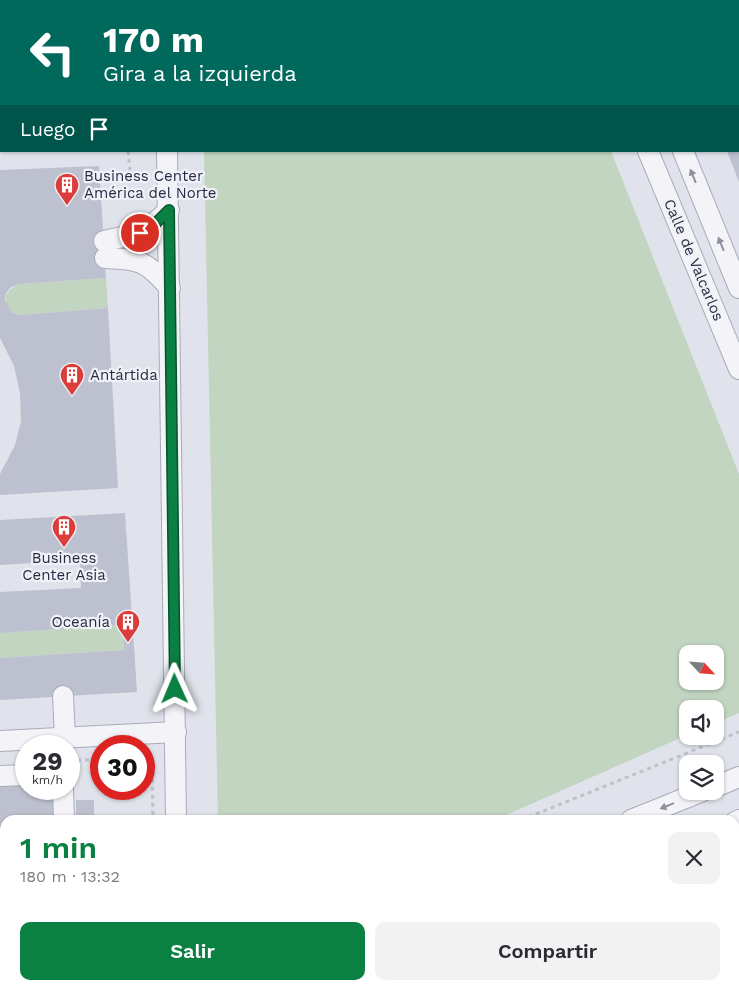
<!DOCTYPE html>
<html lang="es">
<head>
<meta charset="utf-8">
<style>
  :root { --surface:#fff; --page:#f2f2f3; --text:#2b2b33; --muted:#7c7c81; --accent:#0b8043 }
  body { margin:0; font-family:"Work Sans",sans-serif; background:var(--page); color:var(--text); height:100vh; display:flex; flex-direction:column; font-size:19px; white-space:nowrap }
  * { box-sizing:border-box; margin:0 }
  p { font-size:16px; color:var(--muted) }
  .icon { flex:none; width:28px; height:28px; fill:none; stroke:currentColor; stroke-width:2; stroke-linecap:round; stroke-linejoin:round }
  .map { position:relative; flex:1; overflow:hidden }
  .panel { position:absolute; left:0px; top:815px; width:740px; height:175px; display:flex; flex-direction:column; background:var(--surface); border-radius:15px 15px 0 0; box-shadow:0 1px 4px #0004 }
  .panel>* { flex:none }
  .hud { position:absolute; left:0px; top:0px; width:740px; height:152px; box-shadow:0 1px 4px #0004; background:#00695c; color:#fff; overflow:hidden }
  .needle { width:32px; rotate:116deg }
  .controls { position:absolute; left:679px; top:645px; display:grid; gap:10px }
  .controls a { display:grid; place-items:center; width:45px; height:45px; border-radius:10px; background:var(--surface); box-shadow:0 1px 4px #0004; font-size:25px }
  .speed { position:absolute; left:15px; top:735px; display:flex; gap:10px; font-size:25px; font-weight:700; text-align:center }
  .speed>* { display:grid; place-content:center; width:65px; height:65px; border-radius:50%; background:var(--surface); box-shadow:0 1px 4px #0004; line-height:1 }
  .speed small { font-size:12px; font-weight:400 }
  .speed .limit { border:8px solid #d22; background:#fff; color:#111 }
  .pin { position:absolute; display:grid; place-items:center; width:42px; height:42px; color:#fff; margin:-21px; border:2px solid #fff; border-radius:50%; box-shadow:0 1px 5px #0007 }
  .me { position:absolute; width:55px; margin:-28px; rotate:359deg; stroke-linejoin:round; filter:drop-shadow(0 0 4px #0008) }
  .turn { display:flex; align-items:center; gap:18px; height:105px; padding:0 20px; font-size:22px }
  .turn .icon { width:65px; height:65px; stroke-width:2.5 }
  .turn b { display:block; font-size:35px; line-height:42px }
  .then { display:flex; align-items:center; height:48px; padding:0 20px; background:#0003; gap:10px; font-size:19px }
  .round { display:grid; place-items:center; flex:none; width:52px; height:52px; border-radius:10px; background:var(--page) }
  .summary { display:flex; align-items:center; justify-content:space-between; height:85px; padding:0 20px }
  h1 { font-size:30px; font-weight:600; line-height:38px; color:var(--accent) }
  .action { display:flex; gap:10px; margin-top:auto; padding:10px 20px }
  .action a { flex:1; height:58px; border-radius:10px; background:var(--accent); color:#fff; font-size:20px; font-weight:600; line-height:58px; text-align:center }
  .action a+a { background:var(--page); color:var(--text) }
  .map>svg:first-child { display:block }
  .green { fill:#c2d5c1; fill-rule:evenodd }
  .building { fill:#bdc0ce }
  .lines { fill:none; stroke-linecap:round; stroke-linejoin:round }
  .minor-tunnel { stroke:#bbbfca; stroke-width:20; stroke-dasharray:20 10; stroke-linecap:butt }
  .minor-casing { stroke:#a8acb9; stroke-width:22 }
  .path { stroke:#bfc0c9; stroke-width:3; stroke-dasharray:4 4; stroke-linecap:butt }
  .minor { stroke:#f4f4f8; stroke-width:20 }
  .oneway { fill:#8e909e }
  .route-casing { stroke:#07532c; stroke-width:12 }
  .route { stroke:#0b8043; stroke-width:9 }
  .labels { text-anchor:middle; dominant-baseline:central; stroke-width:4.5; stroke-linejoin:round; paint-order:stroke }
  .poi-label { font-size:15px; fill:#272d44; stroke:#f0f2f8; text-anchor:start }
  .street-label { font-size:15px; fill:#272d44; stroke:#f0f2f8 }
</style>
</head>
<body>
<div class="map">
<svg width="739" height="990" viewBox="0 0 739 990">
  <rect width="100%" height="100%" fill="#e0e3eb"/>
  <!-- green -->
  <g class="green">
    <polygon points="201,0 476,0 477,1 201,1"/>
    <path d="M204,151h407l128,323v239l-24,10v-14h-27l-1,26 -192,85h-277zM688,654h27v27h-27z"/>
    <path d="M106,278l2,30 -89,7 -7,-2c-10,-12 -8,-23 7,-29z"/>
    <polygon points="122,625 124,650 0,658 0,633"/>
    <polygon points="739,883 739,990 478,990 490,985 735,985 735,884"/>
    <polygon points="0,930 5,932 5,985 44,985 41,990 0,990"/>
  </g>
  <!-- building -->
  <g class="building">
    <polygon points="727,151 739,151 739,182"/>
    <polygon points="99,166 106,278 19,284 11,287 6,293 5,300 12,313 19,315 108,308 118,488 0,495 0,474 15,445 21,421 20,393 14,366 0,338 0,170"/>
    <polygon points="125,513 137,692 0,700 0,658 124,650 122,625 0,633 0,592 81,588 80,560 0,565 0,520"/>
    <polygon points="26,785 26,789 55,789 56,820 5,820 5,906 0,906 0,786"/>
    <rect x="76" y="800" width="18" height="20"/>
  </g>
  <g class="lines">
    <!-- minor-tunnel -->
    <g class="minor-tunnel">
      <polyline points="0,832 5,832"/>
      <polyline points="0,903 5,906"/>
    </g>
    <defs>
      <g id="minor">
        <polyline points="518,0 520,1"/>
        <polyline points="588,0 588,1"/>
        <polyline points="622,0 622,1"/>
        <polyline points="162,1 162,0"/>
        <polyline points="674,1 677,0"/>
        <polyline points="0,44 1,44"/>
        <polyline points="167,151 176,820"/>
        <polyline points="648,151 739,369"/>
        <polyline points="683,151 739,288"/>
        <path d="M104,241c32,-7 40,-7 65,-31"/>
        <path d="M105,258c36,2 40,2 65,30"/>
        <polyline points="63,696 65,738"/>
        <polyline points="0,741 176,732"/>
        <polyline points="0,776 26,775"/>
        <polyline points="715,787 739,777"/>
        <polyline points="63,789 64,820"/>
        <polyline points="631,820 703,791"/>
        <polyline points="735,822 739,820"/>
        <polyline points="268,985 270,990"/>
        <polyline points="93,990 95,985"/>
        <polyline points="210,990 221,985"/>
        <polyline points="328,990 340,985"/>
      </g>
    </defs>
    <!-- minor casing -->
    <use href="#minor" class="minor-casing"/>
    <!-- path -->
    <g class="path">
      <polyline points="0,95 1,95"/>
      <polyline points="128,151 130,170"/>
      <polyline points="144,758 152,766 153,820"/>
      <polyline points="69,761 101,759"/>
      <polyline points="521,820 739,732"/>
      <polyline points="735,874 739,872"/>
      <polyline points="735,955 739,951"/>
      <polyline points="62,990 64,985"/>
      <polyline points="664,990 684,985"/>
    </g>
    <!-- minor -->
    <use href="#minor" class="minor"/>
  </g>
  <!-- one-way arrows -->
  <defs><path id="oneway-solid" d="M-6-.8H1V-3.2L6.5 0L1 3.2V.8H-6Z" transform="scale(1.25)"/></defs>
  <g class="oneway">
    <use href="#oneway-solid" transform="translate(693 176) rotate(-112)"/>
    <use href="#oneway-solid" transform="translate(721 244) rotate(-112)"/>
    <use href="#oneway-solid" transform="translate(667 806) rotate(158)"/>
  </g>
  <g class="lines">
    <defs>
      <polyline id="route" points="140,233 152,227 169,210 175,689"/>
    </defs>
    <!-- route casing -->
    <use href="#route" class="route-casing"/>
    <!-- route -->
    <use href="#route" class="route"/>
  </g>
  <!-- icons -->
  <defs>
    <symbol id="building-pin" viewBox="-11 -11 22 30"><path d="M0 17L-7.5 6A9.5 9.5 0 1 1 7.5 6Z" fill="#db3d3a" stroke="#f0f2f8"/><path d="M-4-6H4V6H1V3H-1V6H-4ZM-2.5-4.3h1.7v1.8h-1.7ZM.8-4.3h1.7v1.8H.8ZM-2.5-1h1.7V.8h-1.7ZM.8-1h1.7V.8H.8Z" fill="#fff"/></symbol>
  </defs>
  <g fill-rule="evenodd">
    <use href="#building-pin" x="53" y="171" width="28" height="38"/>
    <use href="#building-pin" x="58" y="361" width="28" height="38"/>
    <use href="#building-pin" x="50" y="513" width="28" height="38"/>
    <use href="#building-pin" x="114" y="608" width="28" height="38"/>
  </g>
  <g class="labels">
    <!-- poi labels -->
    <g class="poi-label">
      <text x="84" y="176">Business Center<tspan x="84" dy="17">América del Norte</tspan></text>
      <text x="90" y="375">Antártida</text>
      <text x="64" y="558" text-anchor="middle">Business<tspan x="64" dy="17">Center Asia</tspan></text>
      <text x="110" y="622" text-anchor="end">Oceanía</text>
    </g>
    <!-- street labels -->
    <g class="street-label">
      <text transform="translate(694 260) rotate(67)">Calle de Valcarlos</text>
    </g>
  </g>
</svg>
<div class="controls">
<a><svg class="needle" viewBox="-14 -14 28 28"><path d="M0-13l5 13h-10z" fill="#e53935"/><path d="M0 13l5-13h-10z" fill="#7c7c81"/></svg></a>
<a><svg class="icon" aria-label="sound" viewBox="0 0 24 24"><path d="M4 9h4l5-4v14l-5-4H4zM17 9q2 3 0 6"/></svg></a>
<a><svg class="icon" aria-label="layers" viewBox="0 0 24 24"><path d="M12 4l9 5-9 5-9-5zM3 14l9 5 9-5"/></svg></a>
</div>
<div class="speed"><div>29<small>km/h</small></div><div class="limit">30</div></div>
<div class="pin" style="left:140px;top:233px;background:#d93025"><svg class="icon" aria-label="arrive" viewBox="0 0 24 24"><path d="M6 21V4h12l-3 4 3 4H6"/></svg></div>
<svg class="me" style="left:175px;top:689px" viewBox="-20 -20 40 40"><path d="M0-17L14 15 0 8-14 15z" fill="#0b8043" stroke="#fff" stroke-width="4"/></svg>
<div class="hud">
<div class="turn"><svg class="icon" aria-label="left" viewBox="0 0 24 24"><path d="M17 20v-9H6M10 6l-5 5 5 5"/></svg><div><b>170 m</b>Gira a la izquierda</div></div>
<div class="then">Luego<svg class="icon" aria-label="arrive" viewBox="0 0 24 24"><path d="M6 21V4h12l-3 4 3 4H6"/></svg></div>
</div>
<section class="panel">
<div class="summary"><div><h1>1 min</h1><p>180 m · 13:32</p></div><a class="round"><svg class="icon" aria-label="close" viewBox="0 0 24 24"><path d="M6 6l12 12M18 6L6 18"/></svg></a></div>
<div class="action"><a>Salir</a><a>Compartir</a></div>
</section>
</div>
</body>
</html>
